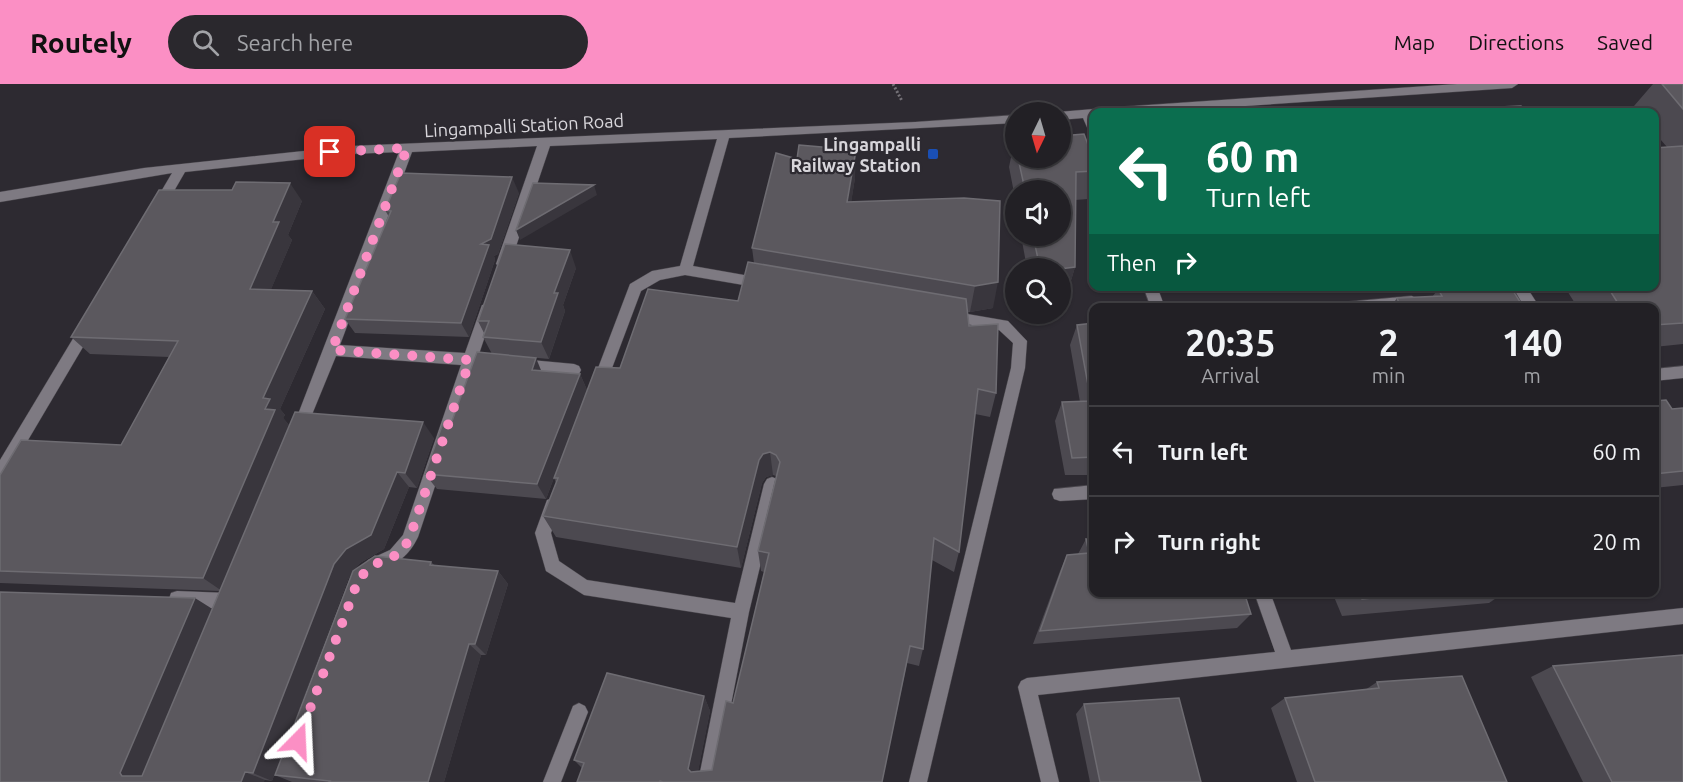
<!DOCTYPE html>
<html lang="en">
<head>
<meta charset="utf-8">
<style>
  :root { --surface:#222025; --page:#2a282d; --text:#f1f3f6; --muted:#a2a3a7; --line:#3f3e42; --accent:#fb8fc4 }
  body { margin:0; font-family:Ubuntu,sans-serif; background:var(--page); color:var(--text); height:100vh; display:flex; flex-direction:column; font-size:22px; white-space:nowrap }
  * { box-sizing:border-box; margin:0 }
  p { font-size:20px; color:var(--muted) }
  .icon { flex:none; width:33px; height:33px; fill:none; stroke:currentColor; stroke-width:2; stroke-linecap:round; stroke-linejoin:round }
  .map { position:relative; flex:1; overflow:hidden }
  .drawer { position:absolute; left:1089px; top:219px; width:570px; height:294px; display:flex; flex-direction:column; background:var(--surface); border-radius:12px; box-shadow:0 2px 4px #0004,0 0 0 2px var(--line) }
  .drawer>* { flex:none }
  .banner { position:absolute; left:1089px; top:24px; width:570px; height:183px; border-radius:12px; box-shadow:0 2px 4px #0004,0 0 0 2px var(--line); background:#0b6e4f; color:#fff; overflow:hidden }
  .needle { width:39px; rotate:185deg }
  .tools { position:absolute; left:1005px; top:18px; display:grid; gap:12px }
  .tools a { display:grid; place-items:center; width:66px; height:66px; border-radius:50%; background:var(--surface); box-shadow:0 2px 4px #0004,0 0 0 2px var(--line); font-size:30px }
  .pin { position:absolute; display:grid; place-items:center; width:51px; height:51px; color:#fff; margin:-26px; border-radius:12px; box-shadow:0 3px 9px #0006 }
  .me { position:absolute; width:66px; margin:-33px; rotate:21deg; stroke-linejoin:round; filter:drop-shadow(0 0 4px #0008) }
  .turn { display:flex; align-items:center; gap:21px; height:126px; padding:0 18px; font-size:27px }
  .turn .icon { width:78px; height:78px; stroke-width:2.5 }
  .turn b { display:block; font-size:42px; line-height:51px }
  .then { display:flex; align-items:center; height:57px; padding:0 18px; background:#0003; gap:12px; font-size:22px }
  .eta { display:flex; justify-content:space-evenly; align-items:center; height:102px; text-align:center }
  .eta b { font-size:36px; font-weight:600; line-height:42px }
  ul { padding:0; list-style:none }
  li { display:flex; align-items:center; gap:18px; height:90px; padding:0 18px; border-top:2px solid var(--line) }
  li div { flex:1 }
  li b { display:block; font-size:22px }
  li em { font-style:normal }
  header { display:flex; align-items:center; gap:36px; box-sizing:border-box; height:84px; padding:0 30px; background:var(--accent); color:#111 }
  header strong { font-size:28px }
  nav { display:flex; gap:33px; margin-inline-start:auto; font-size:21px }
  .search { width:420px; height:54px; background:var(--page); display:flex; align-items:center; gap:15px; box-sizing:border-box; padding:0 21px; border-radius:33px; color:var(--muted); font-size:22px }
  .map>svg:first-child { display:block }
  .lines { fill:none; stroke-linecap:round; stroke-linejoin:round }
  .minor-casing { stroke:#48454b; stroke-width:1 }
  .path { stroke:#757278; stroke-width:3; stroke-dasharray:2 2; stroke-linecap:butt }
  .minor { fill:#7e7a82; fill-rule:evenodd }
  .wall { fill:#4c4950 }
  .shaded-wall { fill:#39363d }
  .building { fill:#5b585e; stroke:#6e6c72; stroke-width:1.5 }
  .route { stroke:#fb8fc4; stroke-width:10; stroke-dasharray:0 18 }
  .transit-dot { fill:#1a4fb4; stroke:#2d2a31; stroke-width:2 }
  .labels { text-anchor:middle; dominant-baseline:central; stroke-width:4.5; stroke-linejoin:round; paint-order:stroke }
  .street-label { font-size:18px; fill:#d8d6db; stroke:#2d2a31 }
  .poi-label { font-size:18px; font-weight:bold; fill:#d8d6db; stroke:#2d2a31; text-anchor:end }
</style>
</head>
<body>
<header>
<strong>Routely</strong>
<div class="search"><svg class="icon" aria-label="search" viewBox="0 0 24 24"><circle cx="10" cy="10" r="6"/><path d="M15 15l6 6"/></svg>Search here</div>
<nav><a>Map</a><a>Directions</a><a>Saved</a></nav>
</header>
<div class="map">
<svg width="1683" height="698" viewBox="0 0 1683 698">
  <rect width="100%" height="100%" fill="#2d2a31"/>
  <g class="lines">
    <defs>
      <g id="minor">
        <polygon points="1457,0 1518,0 1512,4 1155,28 1094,28 1094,51 1090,50 1083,34 1060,36 1060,28 1058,28 1094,25 1099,28 1105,24"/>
        <path d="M1016,31v8l-287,15 -36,128 68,12 7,5 -7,5 -76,-13 -25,5 -19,11 -35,93 -2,4h-10l-2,-4 38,-100 22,-13 28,-5 37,-127 -167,7 -40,118 -7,5 -7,-5 41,-118 -125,6 -72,193 125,8 17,-48h10l2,4 -15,45 6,6 -2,4 -8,2 -57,171c-10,21 -23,28 -44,36l-6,-3 -2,-5 2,-5 22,-10 13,-15 58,-170 -125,-9 -32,78 -5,2 -5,-2 -2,-4 107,-278 -48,2 -166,18 -22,38 -5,2 -6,-5 20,-34 -172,29v-10l144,-24 207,-22 564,-24z"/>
        <polygon points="1143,202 1157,202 1165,224 1151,224"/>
        <polygon points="1512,202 1526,202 1540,224 1525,224"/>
        <polygon points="1412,212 1419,217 1412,222 1327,224 1334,219"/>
        <polygon points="950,227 1008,237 1027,257 1025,284 927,698 909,698 1011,284 1013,259 999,246 945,236 943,232 945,228"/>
        <polygon points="88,237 93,238 95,242 93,246 5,395 0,397 0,376 83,238"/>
        <polygon points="520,275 574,280 579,282 581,286 579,290 574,292 520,287 515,285 513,281 515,277"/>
        <polygon points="1683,282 1683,294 1654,297 1654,285"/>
        <polygon points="772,393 777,395 780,400 749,528 716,698 698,698 731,534 584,511 546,487 535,449 547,416 553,414 559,416 561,421 551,449 559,477 587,496 735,519 764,400 767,395"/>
        <polygon points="1094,401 1094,415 1060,417 1054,415 1052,410 1054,405"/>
        <polygon points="177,507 228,509 234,511 236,517 234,523 228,525 177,523 171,521 169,515 171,509"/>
        <polygon points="1254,508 1270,508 1291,566 1683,524 1683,540 1038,611 1059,698 1041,698 1018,603 1021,597 1027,594 1275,568"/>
        <polygon points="579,619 585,622 588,628 561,698 543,698 573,622"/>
      </g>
    </defs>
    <!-- minor casing -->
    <use href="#minor" class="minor-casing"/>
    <!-- path -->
    <polyline class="path" points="893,0 902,17"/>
    <!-- minor -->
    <use href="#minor" class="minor"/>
  </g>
  <!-- wall -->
  <g class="wall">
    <polygon points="1653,0 1683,0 1683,260 1654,263 1654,224 1578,224 1564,202 1654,202 1667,63 1654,48 1654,28 1640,28 1634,22"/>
    <polygon points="1015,54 1016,54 1016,74 1060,74 1094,77 1094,98 1088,115 1075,116 1075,183 1067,210 1060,184 1027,184 1021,152 1060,152 1060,106 1016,106 1016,119 1009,83"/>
    <polygon points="855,94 851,118 964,114 993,224 970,228 967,228 969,242 996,309 990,333 975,330 959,468 954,488 932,476 923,565 919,582 907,579 882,698 577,698 582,684 574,676 704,612 710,627 698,687 712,686 733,619 764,488 761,487 758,467 776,392 773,391 766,393 762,399 741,484 556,453 543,432 556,399 554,394 620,284 738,217 754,179 752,164"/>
    <polygon points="232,106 302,117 288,151 292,156 271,205 312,207 325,225 280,325 285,331 283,334 289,341 434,354 417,404 409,403 384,465 360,479 354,486 431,478 435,482 498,487 508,500 486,571 481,571 444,698 292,698 275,691 352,489 349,493 272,697 265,696 0,698 212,525 220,507 0,499 0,391 121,361 169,273 90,270 71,253"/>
    <polygon points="519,109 498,170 494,172 495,176 469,253 355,249 345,235 389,133 385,126"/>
    <polygon points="576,184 563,221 565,227 549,275 495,270 541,287 580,290 587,306 546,415 437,405 425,390 451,340 492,270 483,253 484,249 478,237"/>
    <polygon points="1432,202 1510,202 1524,224 1390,224 1397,214 1432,213 1436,208"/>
    <polygon points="1094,239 1094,391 1065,391 1055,337 1062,318 1080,318 1070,261 1077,241"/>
    <polygon points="1654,317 1672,325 1683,324 1683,401 1654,404"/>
    <polygon points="1086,455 1251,530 1237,544 1033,560 1060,487 1067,471 1078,470"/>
    <polygon points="1332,508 1505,508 1489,519 1342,532"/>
    <polygon points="1553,582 1683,698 1583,698 1531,593"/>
    <polygon points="1377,598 1507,698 1297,698 1271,624 1285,614 1365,606"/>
    <polygon points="1084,620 1201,698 1090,698 1076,630"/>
  </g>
  <!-- shaded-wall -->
  <g class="shaded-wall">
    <polygon points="856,66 855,94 847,145 847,118"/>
    <polygon points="512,93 519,109 498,170 494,172 495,176 469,253 461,239 481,160"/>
    <polygon points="290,99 302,117 288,151 292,156 264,222 250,205 273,138"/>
    <polygon points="594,101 597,111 520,156 516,146"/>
    <polygon points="570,166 576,184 563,221 565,227 549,275 541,258 554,209"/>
    <polygon points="1075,183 1067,210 1060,211 1060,185"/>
    <polygon points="998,198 993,224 970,228 975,202"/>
    <polygon points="312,207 325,225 280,325 285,331 283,334 290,342 222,507 203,494 265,325 263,314"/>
    <polygon points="536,274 543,291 532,286"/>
    <polygon points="580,290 587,306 546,415 537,400"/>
    <polygon points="423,338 434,354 417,404 405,389"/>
    <polygon points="770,368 773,391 766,393 762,399 741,484 737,463 759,376 763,370"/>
    <polygon points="397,388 409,403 384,465 360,479 349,493 272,697 253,689 334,480"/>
    <polygon points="498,487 508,500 486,571 475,560"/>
    <polygon points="195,514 214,526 143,697 122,692 120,689"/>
    <polygon points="469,560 481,571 444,698 428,698"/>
    <polygon points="704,612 710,627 696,698 688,685"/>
    <polygon points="245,688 265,696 264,698 241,698"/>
  </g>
  <!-- building -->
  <g class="building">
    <polygon points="1662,0 1683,0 1683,25"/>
    <polygon points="1521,22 1526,28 1435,28 1433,26"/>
    <polygon points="1084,50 1094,77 1094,87 1076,88 1075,183 1060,185 1060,184 1040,184 1033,152 1060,152 1060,106 1025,106 1018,74 1060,74 1060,52"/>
    <polygon points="799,61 856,66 847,118 964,114 1000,117 998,198 975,202 752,164 776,69 797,75"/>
    <polygon points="1683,62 1683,239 1654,241 1654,224 1621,224 1607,202 1654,202 1654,64"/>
    <polygon points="401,89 512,93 491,155 481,160 489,161 461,239 345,235 391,127 385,126"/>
    <polygon points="236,98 290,99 273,138 279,138 250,205 312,207 263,314 270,315 265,325 275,326 203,494 0,487 0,391 21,356 121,361 178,257 71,253 159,106 232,106"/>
    <polygon points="533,99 594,101 516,146"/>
    <polygon points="505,160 570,166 554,209 558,209 541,258 483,253 489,237 478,237"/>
    <polygon points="748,178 966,215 969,242 998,240 996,309 978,305 959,468 934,454 923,565 910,562 882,698 663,698 660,697 659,698 577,698 584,679 574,676 607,589 704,612 688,685 691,688 712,686 726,617 733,619 769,469 758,467 780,378 776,371 770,368 763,370 759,376 737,463 543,432 558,394 554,394 596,283 620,284 648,205 738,217"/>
    <polygon points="1466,202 1510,202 1524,224 1401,224 1397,214 1442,212 1438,205"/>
    <polygon points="1094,239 1094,373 1072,374 1062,318 1091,317 1077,241"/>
    <polygon points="477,268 536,274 532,286 580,290 537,400 425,390 443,339 451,340"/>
    <polygon points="1666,316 1672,325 1683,324 1683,387 1654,390 1654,317"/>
    <polygon points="295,328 423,338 405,389 397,388 371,451 346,465 334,480 253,689 245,688 241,698 0,698 0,508 195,514 120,689 122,692 142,692"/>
    <polygon points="1086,455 1094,455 1094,508 1244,508 1251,530 1040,547 1067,471 1089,469"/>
    <polygon points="375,472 431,478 430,481 498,487 475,560 469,560 428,698 329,698 330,697 275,691 353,487"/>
    <polygon points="1359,508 1439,508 1362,515"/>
    <polygon points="1683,571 1683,698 1612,698 1553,582"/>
    <polygon points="1462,592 1507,698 1315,698 1285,614 1379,604 1377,598"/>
    <polygon points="1179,614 1201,698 1100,698 1084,620"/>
  </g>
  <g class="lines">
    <!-- route -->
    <path class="route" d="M298,657l61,-163c5,-4 10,-10 15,-13 19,-11 24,-4 36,-28l60,-177 -138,-10 75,-202 -77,4"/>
  </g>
  <!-- markers -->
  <rect class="transit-dot" x="927" y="64" width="12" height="12" rx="3"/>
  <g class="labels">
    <!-- street labels -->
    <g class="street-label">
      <text transform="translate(524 41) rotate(-3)">Lingampalli Station Road</text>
    </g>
    <!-- poi labels -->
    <g class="poi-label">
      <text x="921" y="60">Lingampalli<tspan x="921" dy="21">Railway Station</tspan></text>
    </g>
  </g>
</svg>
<div class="tools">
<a><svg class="needle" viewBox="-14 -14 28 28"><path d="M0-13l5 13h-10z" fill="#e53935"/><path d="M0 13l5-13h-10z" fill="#a2a3a7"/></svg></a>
<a><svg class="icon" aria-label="sound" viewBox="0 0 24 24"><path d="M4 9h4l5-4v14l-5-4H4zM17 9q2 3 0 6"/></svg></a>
<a><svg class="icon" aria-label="search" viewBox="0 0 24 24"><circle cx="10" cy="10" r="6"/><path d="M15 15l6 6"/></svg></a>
</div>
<div class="pin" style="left:330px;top:68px;background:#d93025"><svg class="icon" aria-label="arrive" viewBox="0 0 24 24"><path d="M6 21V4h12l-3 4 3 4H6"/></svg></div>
<svg class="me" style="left:298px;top:657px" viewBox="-20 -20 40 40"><path d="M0-17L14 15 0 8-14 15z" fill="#fb8fc4" stroke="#fff" stroke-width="4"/></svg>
<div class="banner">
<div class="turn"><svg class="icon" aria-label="left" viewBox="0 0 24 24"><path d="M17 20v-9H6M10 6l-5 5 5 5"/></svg><div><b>60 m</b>Turn left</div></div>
<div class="then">Then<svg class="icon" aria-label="right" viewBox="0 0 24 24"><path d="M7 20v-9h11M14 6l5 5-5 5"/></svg></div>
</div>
<section class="drawer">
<div class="eta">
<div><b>20:35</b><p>Arrival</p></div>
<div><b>2</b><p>min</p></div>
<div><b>140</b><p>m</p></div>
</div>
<ul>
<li><svg class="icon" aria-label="left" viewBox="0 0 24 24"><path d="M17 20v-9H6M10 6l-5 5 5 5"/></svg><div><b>Turn left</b></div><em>60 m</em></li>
<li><svg class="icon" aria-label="right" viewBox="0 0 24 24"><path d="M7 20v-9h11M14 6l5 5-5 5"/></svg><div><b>Turn right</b></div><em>20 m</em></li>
</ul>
</section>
</div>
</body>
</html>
